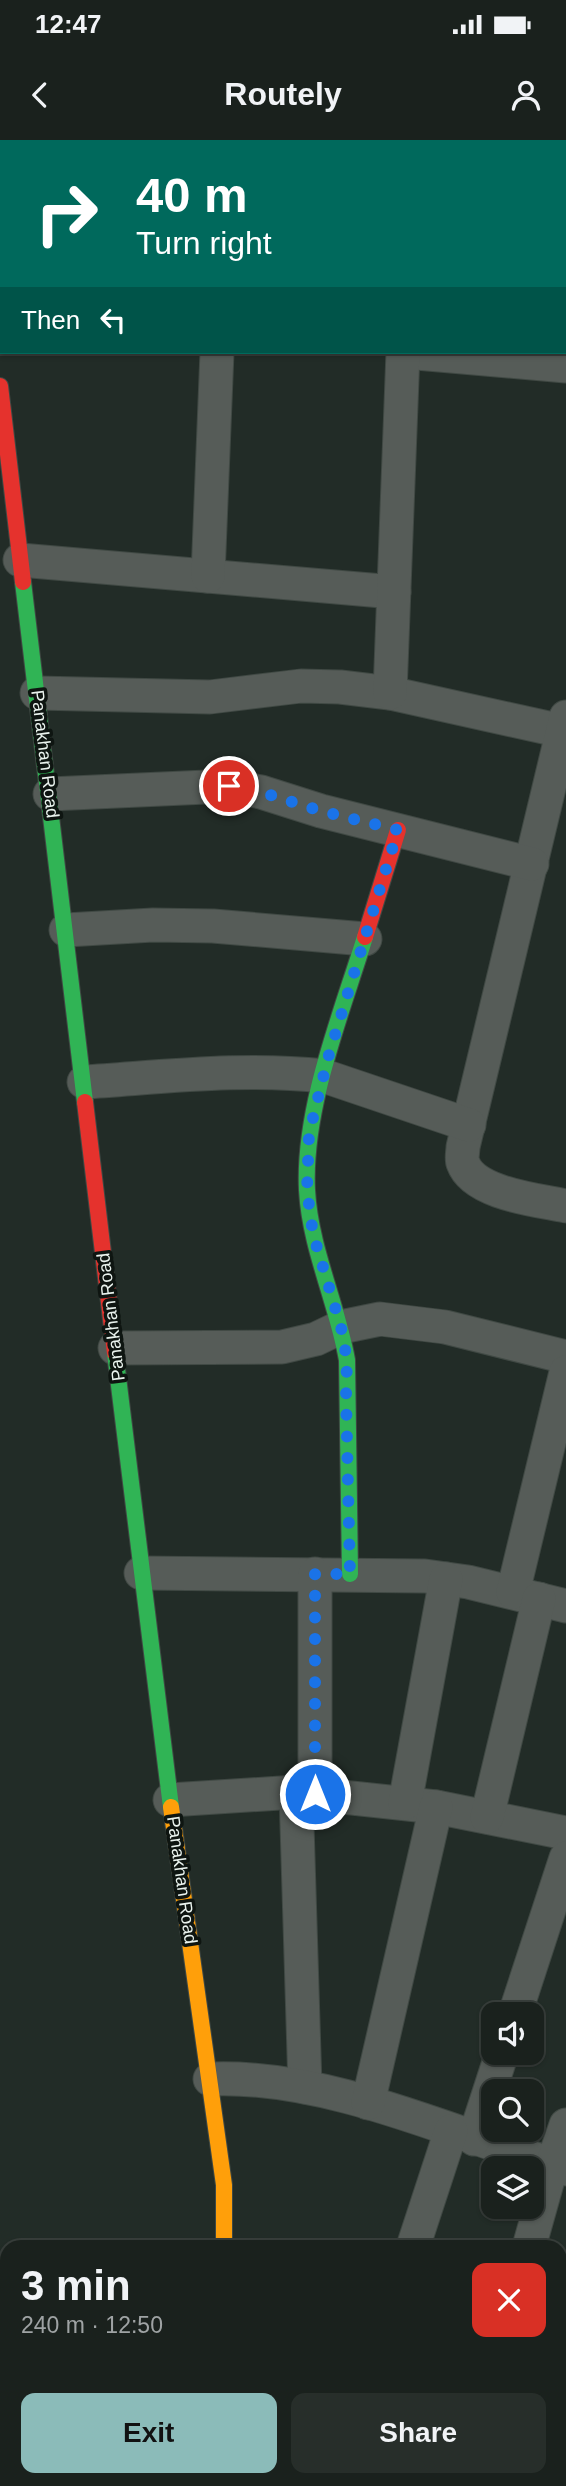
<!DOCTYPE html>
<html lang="en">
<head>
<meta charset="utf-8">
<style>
  :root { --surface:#1a211d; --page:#272e2a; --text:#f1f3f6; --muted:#9fa3a4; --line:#383e3b; --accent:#8bbbb9 }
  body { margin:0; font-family:Arial,sans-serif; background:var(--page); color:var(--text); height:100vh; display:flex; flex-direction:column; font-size:26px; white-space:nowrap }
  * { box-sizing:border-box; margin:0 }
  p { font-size:23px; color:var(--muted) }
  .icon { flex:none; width:38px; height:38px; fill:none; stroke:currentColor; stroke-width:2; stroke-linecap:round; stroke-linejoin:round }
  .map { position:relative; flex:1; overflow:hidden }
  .panel { position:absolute; left:0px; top:2100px; width:567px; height:247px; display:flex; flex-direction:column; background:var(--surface); border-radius:21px 21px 0 0; box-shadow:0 2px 5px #0004,0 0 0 2px var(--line) }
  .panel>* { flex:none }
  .banner { position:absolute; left:0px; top:0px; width:567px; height:214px; box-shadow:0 2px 5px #0004,0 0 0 2px var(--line); background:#00695c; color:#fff; overflow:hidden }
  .controls { position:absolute; left:481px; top:1862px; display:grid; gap:14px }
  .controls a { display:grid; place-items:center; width:63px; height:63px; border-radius:14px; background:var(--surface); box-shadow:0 2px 5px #0004,0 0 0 2px var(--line); font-size:35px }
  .pin { position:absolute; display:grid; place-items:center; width:60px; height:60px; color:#fff; margin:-30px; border:4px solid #fff; border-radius:50%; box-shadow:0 2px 7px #0007 }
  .me { position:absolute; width:77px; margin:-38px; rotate:0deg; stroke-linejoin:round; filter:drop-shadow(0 0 5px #0008) }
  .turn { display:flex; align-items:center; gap:24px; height:147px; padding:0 21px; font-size:32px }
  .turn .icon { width:91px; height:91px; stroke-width:2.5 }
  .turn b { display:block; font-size:49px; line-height:60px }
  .then { display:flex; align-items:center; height:66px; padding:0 21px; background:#0003; gap:14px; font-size:26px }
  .round { display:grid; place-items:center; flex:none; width:74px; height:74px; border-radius:14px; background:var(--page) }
  .headline { display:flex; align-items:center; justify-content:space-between; height:119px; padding:0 21px }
  h1 { font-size:42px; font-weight:800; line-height:52px }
  .primary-button { display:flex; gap:14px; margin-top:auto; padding:14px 21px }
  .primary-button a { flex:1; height:80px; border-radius:14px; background:var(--accent); color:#111; font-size:28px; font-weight:800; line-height:80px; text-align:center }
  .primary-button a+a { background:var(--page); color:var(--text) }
  .status { display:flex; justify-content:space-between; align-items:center; height:49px; padding:0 35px; background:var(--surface); direction:ltr }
  .status svg { height:19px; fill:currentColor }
  header { display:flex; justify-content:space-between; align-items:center; height:91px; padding:0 21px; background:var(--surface); font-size:32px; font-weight:800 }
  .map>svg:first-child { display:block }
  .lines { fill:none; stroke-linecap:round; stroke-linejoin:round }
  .street-casing { stroke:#404944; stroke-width:35 }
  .fast-casing { stroke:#404944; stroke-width:18 }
  .slow-casing { stroke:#404944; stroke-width:18 }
  .jam-casing { stroke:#404944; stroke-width:18 }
  .street { stroke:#565c58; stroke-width:33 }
  .fast { stroke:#30b455; stroke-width:16 }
  .slow { stroke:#ff9f0a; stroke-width:16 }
  .jam { stroke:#e5322d; stroke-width:16 }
  .route { stroke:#1a73e8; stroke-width:12; stroke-dasharray:0 21.6 }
  .labels { text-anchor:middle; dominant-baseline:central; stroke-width:7; stroke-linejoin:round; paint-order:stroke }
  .street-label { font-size:18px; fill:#eaf3ee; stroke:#0e1511 }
</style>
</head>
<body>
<div class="status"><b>12:47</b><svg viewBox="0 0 49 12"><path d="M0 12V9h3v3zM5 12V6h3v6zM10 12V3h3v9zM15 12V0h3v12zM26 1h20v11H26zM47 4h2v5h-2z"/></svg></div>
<header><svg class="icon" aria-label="back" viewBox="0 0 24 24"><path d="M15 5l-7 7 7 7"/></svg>Routely<svg class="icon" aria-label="person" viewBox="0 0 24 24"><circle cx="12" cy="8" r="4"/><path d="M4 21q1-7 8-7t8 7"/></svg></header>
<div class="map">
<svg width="566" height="2346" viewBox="0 0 566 2346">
  <rect width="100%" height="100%" fill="#222c27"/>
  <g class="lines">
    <defs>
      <g id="street">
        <polyline points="11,2 12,0"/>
        <polyline points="228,2 228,0"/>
        <polyline points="413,2 413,0"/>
        <polyline points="0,141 2,124"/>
        <polyline points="0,178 2,179"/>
        <polyline points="405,212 566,226"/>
        <polyline points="20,420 394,452"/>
        <polyline points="208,436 217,212"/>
        <polyline points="37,553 210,557 301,546 340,547 390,553 566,592"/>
        <polyline points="390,553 403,212"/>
        <path d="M566,577l-103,430c0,5 -2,12 0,16 11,31 75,37 103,43"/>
        <polyline points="50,654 229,646 261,652 321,671 532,724"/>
        <polyline points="66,790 153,785 213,786 365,799"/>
        <path d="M84,942c80,-5 160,-15 240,-6l145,49"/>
        <polyline points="115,1208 282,1207 316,1199 341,1187 380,1179 445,1187 566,1217"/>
        <polyline points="141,1433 425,1436 468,1442 566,1466"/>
        <polyline points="315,1434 315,1654"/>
        <polyline points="513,1452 566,1232"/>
        <polyline points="296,1652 305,1947"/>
        <polyline points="170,1660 296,1652 436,1667 566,1693"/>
        <polyline points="405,1663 446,1439"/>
        <polyline points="487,1677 539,1459"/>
        <polyline points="515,1874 566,1718"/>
        <path d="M210,1939c117,-5 245,55 356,90"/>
        <polyline points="368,1963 436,1667"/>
        <polyline points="474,1999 502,1913"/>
        <polyline points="413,2107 451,1991"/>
        <polyline points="529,2107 552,2025 566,1985"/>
        <polyline points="560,2282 566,2285"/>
        <polyline points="0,2289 7,2290"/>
        <polyline points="205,2340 220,2346"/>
      </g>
      <g id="fast">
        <polyline points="23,442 85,962"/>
        <polyline points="115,1213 171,1667"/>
        <path d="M350,1434l-3,-214c-10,-57 -37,-112 -40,-170 -4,-82 34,-175 58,-253"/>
      </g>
      <polyline id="slow" points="171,1667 224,2045 224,2107"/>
      <g id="jam">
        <polyline points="0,246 23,442"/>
        <polyline points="365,797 398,690"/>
        <polyline points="85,962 115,1213"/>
      </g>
    </defs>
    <!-- street casing -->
    <use href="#street" class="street-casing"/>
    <!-- fast casing -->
    <use href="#fast" class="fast-casing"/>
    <!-- slow casing -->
    <use href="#slow" class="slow-casing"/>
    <!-- jam casing -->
    <use href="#jam" class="jam-casing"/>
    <!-- street -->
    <use href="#street" class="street"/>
    <!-- fast -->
    <use href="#fast" class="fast"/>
    <!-- slow -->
    <use href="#slow" class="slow"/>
    <!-- jam -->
    <use href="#jam" class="jam"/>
  </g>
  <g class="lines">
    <!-- route -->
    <polyline class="route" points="229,646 261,652 321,671 398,690 328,918 309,994 307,1050 313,1094 341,1187 347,1220 346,1256 350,1434 315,1434 315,1654"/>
  </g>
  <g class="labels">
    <!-- street labels -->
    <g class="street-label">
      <text transform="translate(45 614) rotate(83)">Panakhan Road</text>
      <text transform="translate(111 1177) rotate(-97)">Panakhan Road</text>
      <text transform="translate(182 1740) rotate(82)">Panakhan Road</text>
    </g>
  </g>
</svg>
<div class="controls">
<a><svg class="icon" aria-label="sound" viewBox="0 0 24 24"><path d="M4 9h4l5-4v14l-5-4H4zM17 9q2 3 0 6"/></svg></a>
<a><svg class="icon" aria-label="search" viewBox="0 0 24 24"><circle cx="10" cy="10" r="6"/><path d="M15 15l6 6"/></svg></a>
<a><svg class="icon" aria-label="layers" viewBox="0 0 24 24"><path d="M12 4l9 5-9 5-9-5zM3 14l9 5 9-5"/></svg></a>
</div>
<div class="pin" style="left:229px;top:646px;background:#d93025"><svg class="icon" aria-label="arrive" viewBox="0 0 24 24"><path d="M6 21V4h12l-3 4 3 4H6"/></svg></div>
<svg class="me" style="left:315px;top:1654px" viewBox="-20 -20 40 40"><circle r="17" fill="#1a73e8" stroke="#fff" stroke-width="3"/><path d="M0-11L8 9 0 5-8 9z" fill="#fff"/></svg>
<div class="banner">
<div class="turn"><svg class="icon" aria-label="right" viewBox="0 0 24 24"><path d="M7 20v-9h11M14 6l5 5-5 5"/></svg><div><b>40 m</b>Turn right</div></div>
<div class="then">Then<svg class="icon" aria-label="left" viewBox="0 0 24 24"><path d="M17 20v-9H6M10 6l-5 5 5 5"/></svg></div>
</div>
<section class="panel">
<div class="headline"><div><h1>3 min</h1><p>240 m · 12:50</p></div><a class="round" style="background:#d93025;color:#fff"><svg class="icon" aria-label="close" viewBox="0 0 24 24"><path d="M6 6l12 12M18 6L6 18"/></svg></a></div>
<div class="primary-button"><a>Exit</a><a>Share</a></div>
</section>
</div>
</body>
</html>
